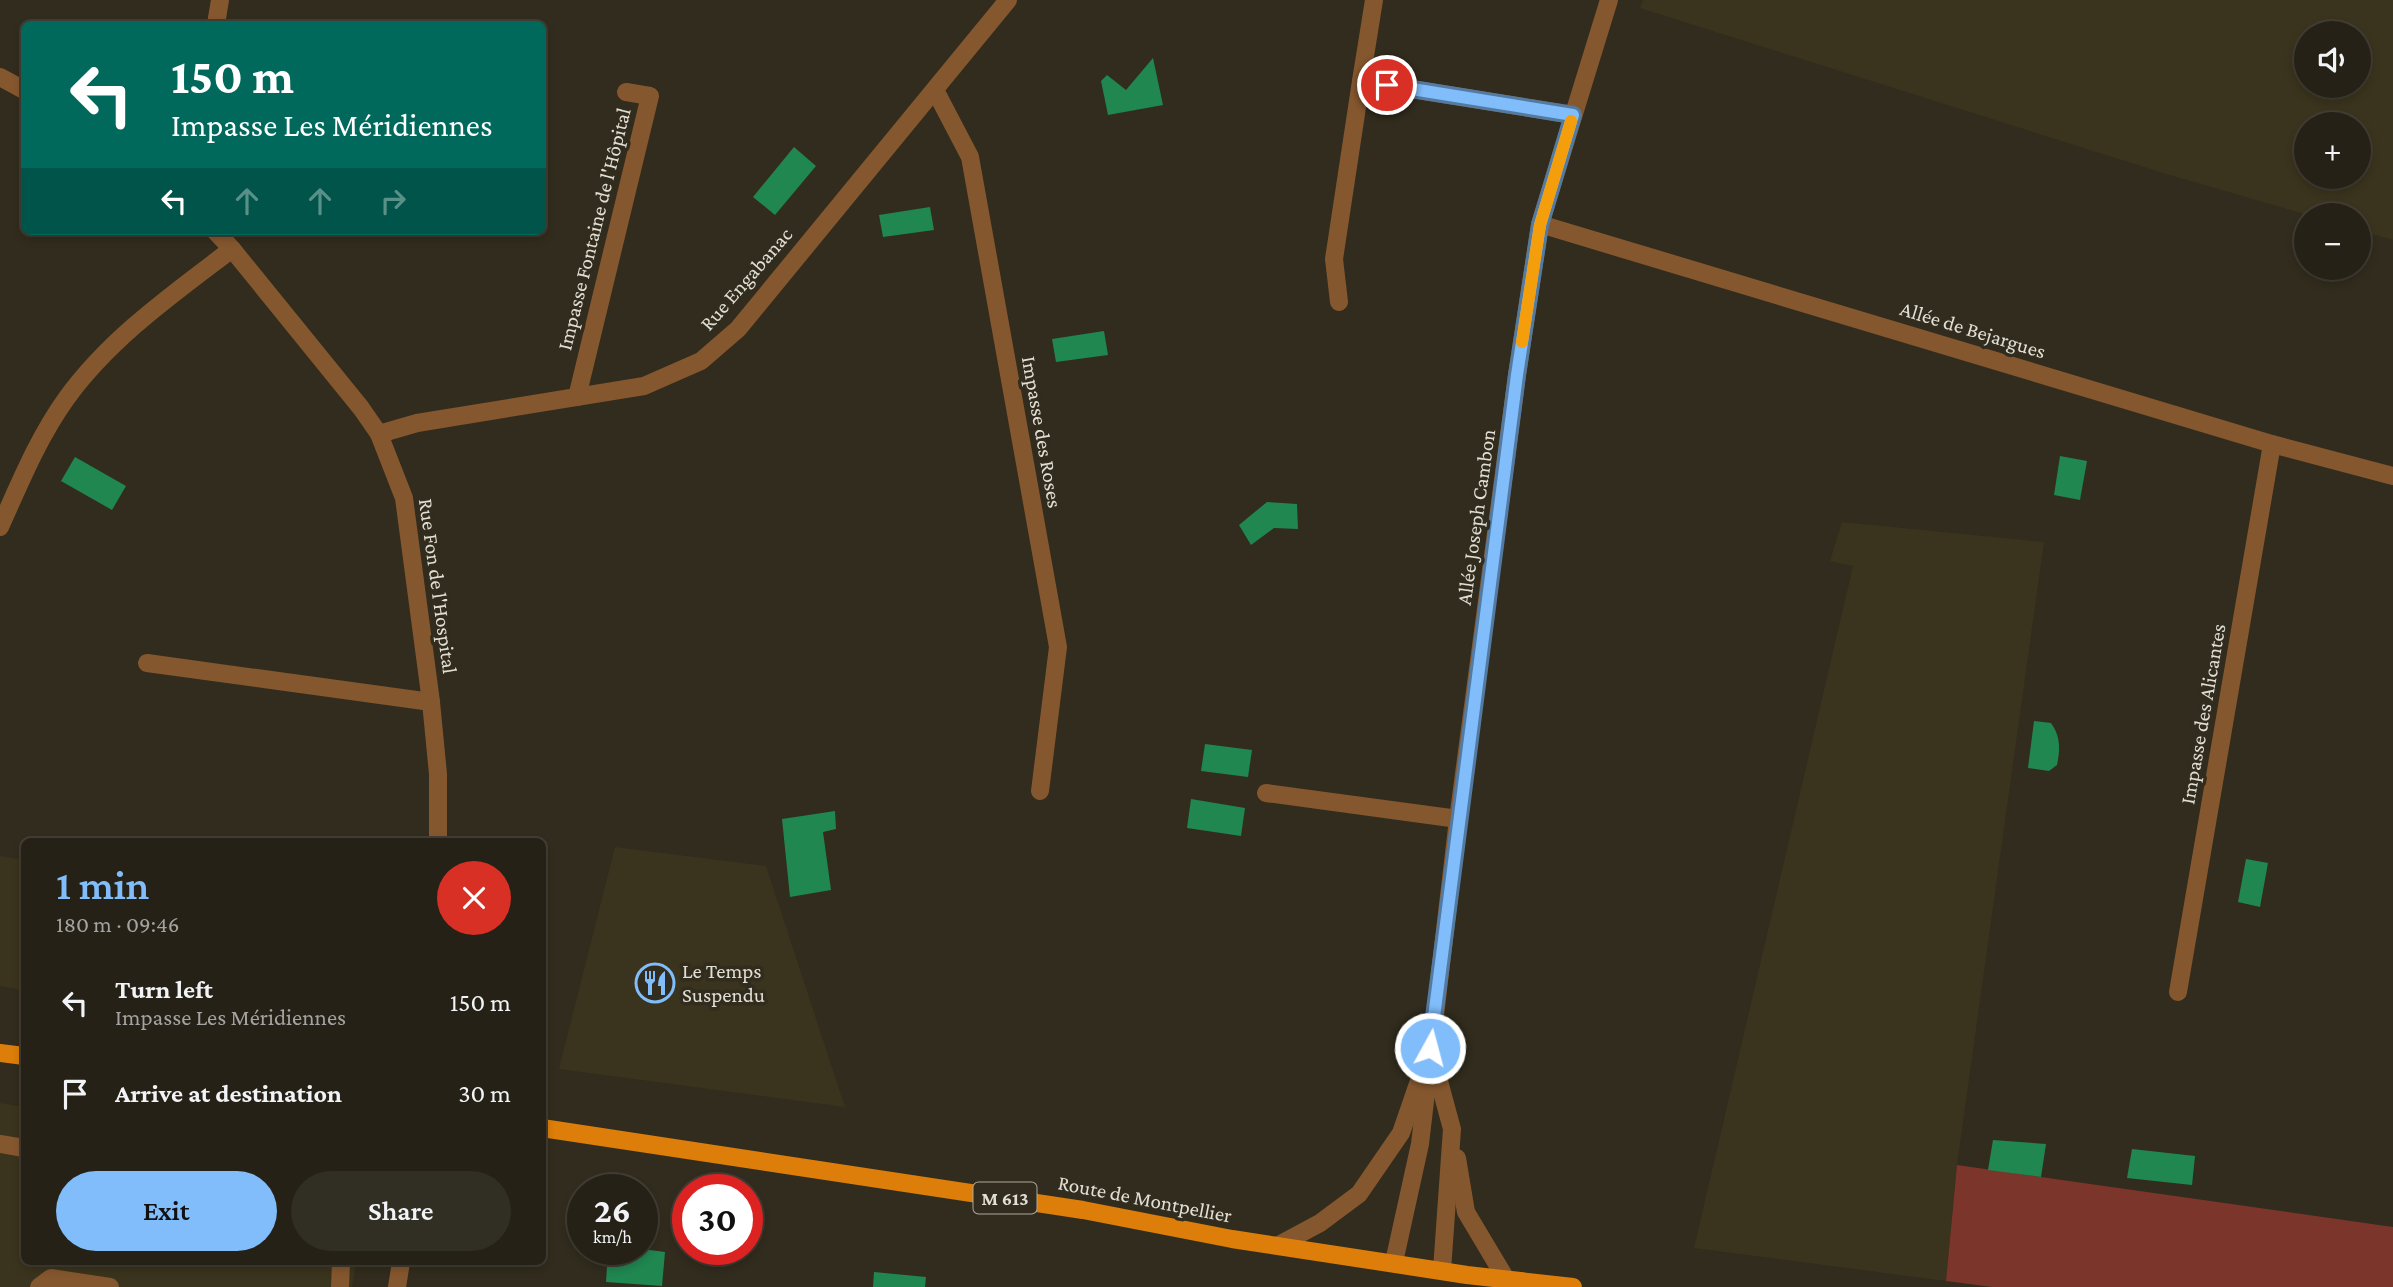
<!DOCTYPE html>
<html lang="en">
<head>
<meta charset="utf-8">
<style>
  :root { --surface:#252116; --page:#312e23; --text:#f1f3f6; --muted:#a3a3a1; --line:#423e35; --accent:#80bdfa }
  body { margin:0; font-family:"Crimson Pro",serif; background:var(--page); color:var(--text); height:100vh; display:flex; flex-direction:column; font-size:26px; white-space:nowrap }
  * { box-sizing:border-box; margin:0 }
  p { font-size:23px; color:var(--muted) }
  .icon { flex:none; width:38px; height:38px; fill:none; stroke:currentColor; stroke-width:2; stroke-linecap:round; stroke-linejoin:round }
  .map { position:relative; flex:1; overflow:hidden }
  .side { position:absolute; left:21px; top:838px; width:525px; height:427px; display:flex; flex-direction:column; background:var(--surface); border-radius:10px; box-shadow:0 4px 10px #0003,0 0 0 2px var(--line) }
  .side>* { flex:none }
  .guide { position:absolute; left:21px; top:21px; width:525px; height:214px; border-radius:10px; box-shadow:0 4px 10px #0003,0 0 0 2px var(--line); background:#00695c; color:#fff; overflow:hidden }
  .controls { position:absolute; left:2294px; top:21px; display:grid; gap:14px }
  .controls a { display:grid; place-items:center; width:77px; height:77px; border-radius:50%; background:var(--surface); box-shadow:0 4px 10px #0003,0 0 0 2px var(--line); font-size:35px }
  .speed { position:absolute; left:567px; top:1174px; display:flex; gap:14px; font-size:35px; font-weight:700; text-align:center }
  .speed>* { display:grid; place-content:center; width:91px; height:91px; border-radius:50%; background:var(--surface); box-shadow:0 4px 10px #0003,0 0 0 2px var(--line); line-height:1 }
  .speed small { font-size:18px; font-weight:400 }
  .speed .limit { border:10px solid #d22; background:#fff; color:#111 }
  .pin { position:absolute; display:grid; place-items:center; width:60px; height:60px; color:#fff; margin:-30px; border:4px solid #fff; border-radius:50%; box-shadow:0 2px 7px #0007 }
  .me { position:absolute; width:77px; margin:-38px; rotate:7deg; stroke-linejoin:round; filter:drop-shadow(0 0 5px #0008) }
  .turn { display:flex; align-items:center; gap:24px; height:147px; padding:0 35px; font-size:32px }
  .turn .icon { width:91px; height:91px; stroke-width:2.5 }
  .turn b { display:block; font-size:49px; line-height:60px }
  .lanes { display:flex; align-items:center; height:66px; padding:0 35px; background:#0003; justify-content:center; gap:35px; direction:ltr }
  .lanes .off { opacity:.35 }
  .round { display:grid; place-items:center; flex:none; width:74px; height:74px; border-radius:37px; background:var(--page) }
  .headline { display:flex; align-items:center; justify-content:space-between; height:119px; padding:0 35px }
  h1 { font-size:42px; font-weight:600; line-height:52px; color:var(--accent) }
  .button { display:flex; gap:14px; margin-top:auto; padding:14px 35px }
  .button a { flex:1; height:80px; border-radius:42px; background:var(--accent); color:#111; font-size:28px; font-weight:600; line-height:80px; text-align:center }
  .button a+a { background:var(--page); color:var(--text) }
  ul { padding:0; list-style:none }
  li { display:flex; align-items:center; gap:21px; height:91px; padding:0 35px }
  li div { flex:1 }
  li b { display:block; font-size:26px }
  li em { font-style:normal }
  .map>svg:first-child { display:block }
  .built { fill:#3a331d; fill-rule:evenodd }
  .green { fill:#7c352b }
  .water { fill:#208751 }
  .lines { fill:none; stroke-linecap:round; stroke-linejoin:round }
  .service { stroke:#85572e; stroke-width:18 }
  .minor { stroke:#85572e; stroke-width:18 }
  .primary { stroke:#dc7e09; stroke-width:18 }
  .route-casing { stroke:#537ba2; stroke-width:18 }
  .route { stroke:#80bdfa; stroke-width:12 }
  .slow { stroke:#f59e0b; stroke-width:12 }
  .labels { text-anchor:middle; dominant-baseline:central; stroke-width:7; stroke-linejoin:round; paint-order:stroke }
  .shield { fill:#312c1d; stroke:#aca99d; stroke-width:2 }
  .shield-label { font-size:19px; font-weight:bold; fill:#e1ded4 }
  .street-label { font-size:21px; fill:#e1ded4; stroke:#312c1d }
  .poi-label { font-size:21px; fill:#e1ded4; stroke:#312c1d; text-anchor:start }
</style>
</head>
<body>
<div class="map">
<svg width="2393" height="1287" viewBox="0 0 2393 1287">
  <rect width="100%" height="100%" fill="#312c1d"/>
  <!-- built -->
  <g class="built">
    <path d="M1643,0h750v240l-34,-10v-15h-51l-145,-42 -523,-165zM2306,33h53v53h-53zM2306,124h53v53h-53z"/>
    <polygon points="1842,522 2044,542 1957,1165 1946,1281 1694,1248 1853,566 1830,561"/>
    <polygon points="615,847 766,866 845,1107 559,1069"/>
    <polygon points="0,856 24,860 24,990 0,986"/>
    <polygon points="0,1103 24,1107 24,1262 356,1262 352,1287 0,1287"/>
  </g>
  <!-- green -->
  <polygon class="green" points="1957,1165 2393,1227 2393,1287 1992,1287 1946,1281"/>
  <!-- water -->
  <g class="water">
    <polygon points="1153,58 1163,105 1108,115 1101,81 1107,75 1126,90"/>
    <polygon points="794,147 816,166 775,215 753,197"/>
    <polygon points="930,207 934,230 883,237 879,215"/>
    <polygon points="1104,331 1108,355 1056,362 1052,339"/>
    <polygon points="2060,456 2087,461 2080,500 2054,495"/>
    <polygon points="75,457 126,486 112,510 61,481"/>
    <polygon points="1267,502 1297,504 1298,529 1274,528 1251,545 1239,525"/>
    <path d="M2034,721l17,2c10,14 9,27 6,42l-8,6 -21,-3z"/>
    <polygon points="1205,744 1252,750 1248,777 1201,771"/>
    <polygon points="1191,799 1245,808 1241,836 1187,828"/>
    <polygon points="835,811 836,829 823,832 831,890 790,897 782,819"/>
    <polygon points="2246,859 2268,863 2260,907 2238,902"/>
    <polygon points="1993,1140 2046,1144 2041,1177 1988,1170"/>
    <polygon points="2132,1149 2195,1156 2192,1185 2127,1178"/>
    <polygon points="642,1249 665,1252 662,1286 606,1282 608,1250"/>
    <polygon points="874,1272 926,1277 925,1287 873,1287"/>
  </g>
  <g class="lines">
    <!-- service -->
    <g class="service">
      <polyline points="147,663 431,702"/>
      <polyline points="0,1144 24,1148"/>
      <polyline points="39,1287 51,1278 110,1287"/>
      <polyline points="340,1287 341,1262"/>
    </g>
    <!-- minor -->
    <g class="minor">
      <polyline points="1374,0 1361,81 1573,115"/>
      <polyline points="216,24 220,0"/>
      <polyline points="0,77 24,90"/>
      <polyline points="935,90 970,157 1058,647 1040,791"/>
      <polyline points="1540,224 2272,444 2393,476"/>
      <polyline points="215,231 232,249 361,408 379,434 404,498 431,702 438,774 438,842"/>
      <polyline points="1339,302 1334,259 1361,81"/>
      <polyline points="577,397 650,96 626,92"/>
      <polyline points="379,434 417,423 644,386 701,361 738,329 1008,0"/>
      <path d="M0,527c20,-44 38,-89 66,-128 44,-61 107,-105 166,-150"/>
      <polyline points="1266,793 1458,819"/>
      <polyline points="2178,992 2272,444"/>
      <polyline points="1433,1059 1452,1129 1442,1270"/>
      <polyline points="1457,1158 1466,1212 1506,1279"/>
      <polyline points="1279,1245 1320,1223 1359,1194 1401,1133 1420,1078"/>
      <polyline points="1394,1262 1420,1144 1458,819 1517,375 1540,224 1609,0"/>
      <polyline points="397,1287 401,1262"/>
    </g>
    <!-- primary -->
    <g class="primary">
      <polyline points="0,1053 24,1056"/>
      <polyline points="542,1128 1083,1210 1232,1239 1467,1275 1573,1287"/>
    </g>
  </g>
  <g class="lines">
    <defs>
      <polyline id="route" points="1387,85 1573,115 1540,225 1517,375 1430,1048"/>
    </defs>
    <!-- route casing -->
    <use href="#route" class="route-casing"/>
    <!-- route -->
    <use href="#route" class="route"/>
    <!-- slow -->
    <polyline class="slow" points="1522,342 1540,225 1571,121"/>
  </g>
  <!-- icons -->
  <defs>
    <symbol id="restaurant-ring" viewBox="-11 -11 22 22"><circle r="9.5" fill="#312c1d" stroke="#80bdfa" stroke-width="1.5"/><path d="M-5-6h1v4h1v-4h1v4h1v-4h1v5L-1.5 .5V6h-2V.5L-5-1ZM5-6V6H3V1.5H1.5Q1.5-4 5-6Z" fill="#80bdfa"/></symbol>
  </defs>
  <g fill-rule="evenodd">
    <use href="#restaurant-ring" x="633" y="961" width="44" height="44"/>
  </g>
  <g class="labels">
    <!-- shield labels -->
    <rect class="shield" x="973.5" y="1182.5" width="63" height="31" rx="5"/>
    <g class="shield-label">
      <text x="1005" y="1198">M 613</text>
    </g>
    <!-- street labels -->
    <g class="street-label">
      <text transform="translate(594 229) rotate(-76)">Impasse Fontaine de l'Hôpital</text>
      <text transform="translate(746 279) rotate(-49)">Rue Engabanac</text>
      <text transform="translate(1973 330) rotate(17)">Allée de Bejargues</text>
      <text transform="translate(1042 432) rotate(80)">Impasse des Roses</text>
      <text transform="translate(1476 517) rotate(-82)">Allée Joseph Cambon</text>
      <text transform="translate(438 586) rotate(82)">Rue Fon de l'Hospital</text>
      <text transform="translate(2203 714) rotate(-80)">Impasse des Alicantes</text>
      <text transform="translate(1145 1199) rotate(11)">Route de Montpellier</text>
    </g>
    <!-- poi labels -->
    <g class="poi-label">
      <text x="682" y="971">Le Temps<tspan x="682" dy="24">Suspendu</tspan></text>
    </g>
  </g>
</svg>
<div class="controls">
<a><svg class="icon" aria-label="sound" viewBox="0 0 24 24"><path d="M4 9h4l5-4v14l-5-4H4zM17 9q2 3 0 6"/></svg></a>
<a>+</a>
<a>−</a>
</div>
<div class="speed"><div>26<small>km/h</small></div><div class="limit">30</div></div>
<div class="pin" style="left:1387px;top:85px;background:#d93025"><svg class="icon" aria-label="arrive" viewBox="0 0 24 24"><path d="M6 21V4h12l-3 4 3 4H6"/></svg></div>
<svg class="me" style="left:1430px;top:1048px" viewBox="-20 -20 40 40"><circle r="17" fill="#80bdfa" stroke="#fff" stroke-width="3"/><path d="M0-11L8 9 0 5-8 9z" fill="#fff"/></svg>
<div class="guide">
<div class="turn"><svg class="icon" aria-label="left" viewBox="0 0 24 24"><path d="M17 20v-9H6M10 6l-5 5 5 5"/></svg><div><b>150 m</b>Impasse Les Méridiennes</div></div>
<div class="lanes"><svg class="icon" aria-label="left" viewBox="0 0 24 24"><path d="M17 20v-9H6M10 6l-5 5 5 5"/></svg><svg class="icon off" aria-label="ahead" viewBox="0 0 24 24"><path d="M12 20V5M6 11l6-6 6 6"/></svg><svg class="icon off" aria-label="ahead" viewBox="0 0 24 24"><path d="M12 20V5M6 11l6-6 6 6"/></svg><svg class="icon off" aria-label="right" viewBox="0 0 24 24"><path d="M7 20v-9h11M14 6l5 5-5 5"/></svg></div>
</div>
<section class="side">
<div class="headline"><div><h1>1 min</h1><p>180 m · 09:46</p></div><a class="round" style="background:#d93025;color:#fff"><svg class="icon" aria-label="close" viewBox="0 0 24 24"><path d="M6 6l12 12M18 6L6 18"/></svg></a></div>
<ul>
<li><svg class="icon" aria-label="left" viewBox="0 0 24 24"><path d="M17 20v-9H6M10 6l-5 5 5 5"/></svg><div><b>Turn left</b><p>Impasse Les Méridiennes</p></div><em>150 m</em></li>
<li><svg class="icon" aria-label="arrive" viewBox="0 0 24 24"><path d="M6 21V4h12l-3 4 3 4H6"/></svg><div><b>Arrive at destination</b></div><em>30 m</em></li>
</ul>
<div class="button"><a>Exit</a><a>Share</a></div>
</section>
</div>
</body>
</html>
